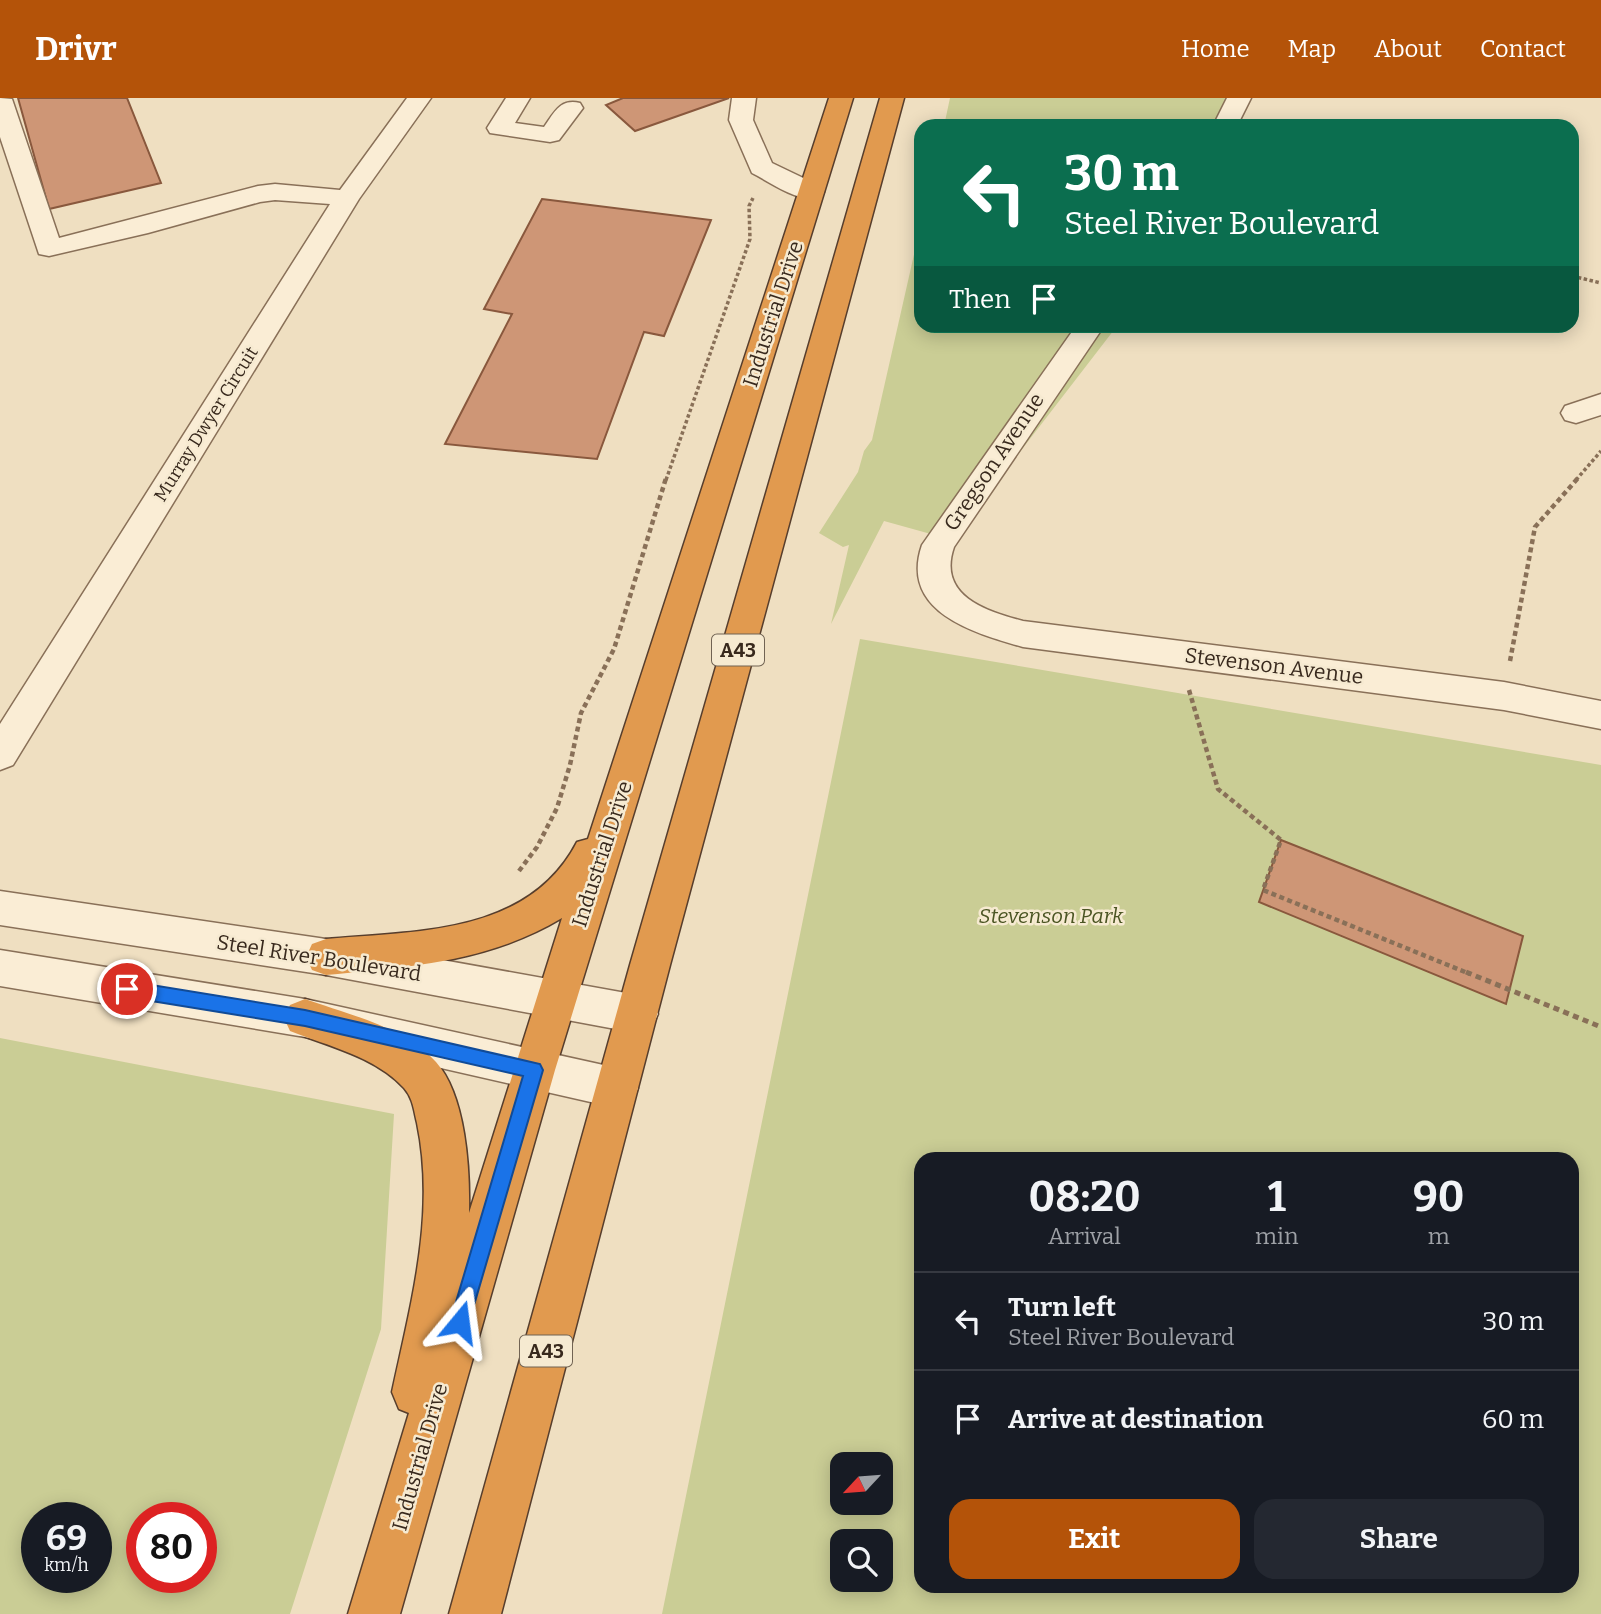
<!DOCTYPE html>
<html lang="en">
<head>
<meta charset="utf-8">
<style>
  :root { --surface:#171b24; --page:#242831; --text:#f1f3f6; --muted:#9ea1a6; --line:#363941; --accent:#b45309 }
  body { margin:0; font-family:Bitter,serif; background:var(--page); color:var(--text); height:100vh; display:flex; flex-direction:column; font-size:26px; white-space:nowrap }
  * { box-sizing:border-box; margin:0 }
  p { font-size:23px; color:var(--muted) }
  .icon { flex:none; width:38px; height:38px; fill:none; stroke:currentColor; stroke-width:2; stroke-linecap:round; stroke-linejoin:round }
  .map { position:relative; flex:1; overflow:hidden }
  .side { position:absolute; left:914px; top:1054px; width:665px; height:441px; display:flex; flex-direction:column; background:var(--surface); border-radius:21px; box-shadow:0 4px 18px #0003 }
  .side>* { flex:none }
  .guide { position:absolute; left:914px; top:21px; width:665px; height:214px; border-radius:21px; box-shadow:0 4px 18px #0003; background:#0b6e4f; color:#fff; overflow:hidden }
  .needle { width:46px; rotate:244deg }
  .controls { position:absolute; left:830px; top:1354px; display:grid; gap:14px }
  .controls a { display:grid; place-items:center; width:63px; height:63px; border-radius:14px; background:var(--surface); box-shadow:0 4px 18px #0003; font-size:35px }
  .speed { position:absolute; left:21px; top:1404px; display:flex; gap:14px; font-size:35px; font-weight:700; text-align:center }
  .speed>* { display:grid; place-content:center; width:91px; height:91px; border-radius:50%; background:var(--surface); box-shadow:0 4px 18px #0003; line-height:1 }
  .speed small { font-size:18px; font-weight:400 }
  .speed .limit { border:10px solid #d22; background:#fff; color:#111 }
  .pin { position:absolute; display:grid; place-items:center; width:60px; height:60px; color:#fff; margin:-30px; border:4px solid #fff; border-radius:50%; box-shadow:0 2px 7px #0007 }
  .me { position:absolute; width:77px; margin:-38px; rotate:16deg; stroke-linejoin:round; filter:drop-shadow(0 0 5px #0008) }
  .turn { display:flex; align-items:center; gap:24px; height:147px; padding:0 35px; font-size:32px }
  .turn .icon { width:91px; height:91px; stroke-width:2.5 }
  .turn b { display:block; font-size:49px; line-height:60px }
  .then { display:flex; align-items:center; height:66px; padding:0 35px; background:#0003; gap:14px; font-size:26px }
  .eta { display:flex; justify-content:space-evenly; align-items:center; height:119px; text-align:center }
  .eta b { font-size:42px; font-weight:700; line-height:49px }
  .primary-button { display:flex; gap:14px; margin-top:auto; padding:14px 35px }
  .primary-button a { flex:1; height:80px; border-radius:21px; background:var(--accent); color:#fff; font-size:28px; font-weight:700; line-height:80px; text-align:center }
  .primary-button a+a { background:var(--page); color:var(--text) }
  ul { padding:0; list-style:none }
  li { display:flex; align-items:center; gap:21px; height:98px; padding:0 35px; border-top:2px solid var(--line) }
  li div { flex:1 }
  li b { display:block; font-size:26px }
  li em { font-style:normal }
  header { display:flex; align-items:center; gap:42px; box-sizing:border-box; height:98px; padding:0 35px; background:var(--accent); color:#fff }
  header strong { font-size:33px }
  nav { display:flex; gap:38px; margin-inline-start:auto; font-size:24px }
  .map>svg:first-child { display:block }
  .green { fill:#cacd95; fill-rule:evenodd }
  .building { fill:#ce9676; stroke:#89583d; stroke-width:2 }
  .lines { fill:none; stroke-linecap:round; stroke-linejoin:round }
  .minor-casing { stroke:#897058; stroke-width:3 }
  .highway-casing { stroke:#573e2d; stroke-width:3 }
  .path-far2 { stroke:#897058; stroke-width:3.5; stroke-dasharray:3.5 2.5; stroke-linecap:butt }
  .path-far1 { stroke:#897058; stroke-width:4.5; stroke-dasharray:5 3.5; stroke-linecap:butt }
  .path { stroke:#897058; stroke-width:5; stroke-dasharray:6 4.5; stroke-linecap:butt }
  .minor { fill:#faedd5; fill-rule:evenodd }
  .highway { fill:#e19a4f; fill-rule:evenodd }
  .route { fill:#1a73e8; stroke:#114b97; stroke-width:2 }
  .labels { text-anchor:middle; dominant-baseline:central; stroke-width:5; stroke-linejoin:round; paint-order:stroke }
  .far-street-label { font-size:18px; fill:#38291d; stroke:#f6ead1 }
  .shield { fill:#f6ead1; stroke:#716353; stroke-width:2 }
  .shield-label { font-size:19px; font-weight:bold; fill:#38291d }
  .street-label { font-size:21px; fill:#38291d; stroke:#f6ead1 }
  .park-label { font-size:21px; font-style:italic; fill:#4b5523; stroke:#f6ead1 }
</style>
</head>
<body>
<header>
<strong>Drivr</strong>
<nav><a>Home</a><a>Map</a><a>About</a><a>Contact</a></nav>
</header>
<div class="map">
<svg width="1601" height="1516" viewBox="0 0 1601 1516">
  <rect width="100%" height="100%" fill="#efdfc1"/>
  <!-- green -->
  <g class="green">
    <polygon points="950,0 1241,0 1236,28 944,28"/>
    <polygon points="920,130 920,228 1117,228 1003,376 938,438 884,423 831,526 849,447 843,449 819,435 858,374 864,353 872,342"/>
    <path d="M860,541l741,126v849h-939zM920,1060h652v428h-652zM842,1367h38v38h-38zM842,1444h38v38h-38z"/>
    <path d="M0,940l394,76 -13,215 -91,285h-290zM96,1419v60h-59v-60zM201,1419v60h-59v-60z"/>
  </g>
  <!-- building -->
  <g class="building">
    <polygon points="18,0 127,0 161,85 49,111"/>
    <polygon points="623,0 729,0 635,33 606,7"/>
    <polygon points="542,101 711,122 664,238 644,234 597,361 445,346 512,216 484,211"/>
    <polygon points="1281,742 1523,838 1506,906 1259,804"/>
  </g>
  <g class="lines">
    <defs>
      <g id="minor">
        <polygon points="0,0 12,1 59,140 258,88 275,86 340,92 407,0 431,0 359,101 13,667 0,672 0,626 330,106 275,102 260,104 148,135 49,158 39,156 0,39"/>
        <path d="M506,0h24l-15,25 29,4c10,-14 16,-29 36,-24l3,5 -24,32 -9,2 -60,-9 -3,-5z"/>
        <path d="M732,0h24l-3,22 19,43 48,23 4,6 -4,6c-22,5 -48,-15 -68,-25l-23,-53z"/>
        <polygon points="1227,0 1251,0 1237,28 1213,28"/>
        <path d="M1076,228h28l-150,221c-17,49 32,64 69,74l481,61 97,19v28l-97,-19 -481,-63c-49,-14 -124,-35 -101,-102z"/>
        <polygon points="1601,296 1601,317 1576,325 1565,322 1561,315 1565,308"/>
        <polygon points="0,793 326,841 637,897 652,903 658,916 652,929 637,935 326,877 0,827"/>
        <polygon points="0,852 305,901 617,970 632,976 638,990 632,1004 617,1010 305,939 0,888"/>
      </g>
      <g id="highway">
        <path d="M829,0h24l-298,972 -155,544h-52l61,-201 -10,-4 -7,-17c19,-89 44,-178 25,-269 -3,-12 -4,-25 -13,-35 -28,-31 -76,-42 -114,-57l-6,-13 6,-13 15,-6c42,15 100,28 131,63 30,34 34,107 33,151l93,-295c-73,44 -153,49 -236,57l-14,-5 -6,-13 6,-13 14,-5c91,-8 203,-4 251,-97l11,-3z"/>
        <polygon points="880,0 904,0 670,867 501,1516 449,1516 630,867"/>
      </g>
    </defs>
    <!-- minor casing -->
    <use href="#minor" class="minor-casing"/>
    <!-- highway casing -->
    <use href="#highway" class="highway-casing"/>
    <!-- path-far2 -->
    <g class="path-far2">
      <polyline points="1572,178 1601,185"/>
      <polyline points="666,382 750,141 749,108 753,100"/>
      <polyline points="1576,382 1601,353"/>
    </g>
    <!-- path-far1 -->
    <g class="path-far1">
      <polyline points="1510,563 1535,429 1578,380"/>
      <polyline points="1189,592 1218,691 1281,742 1263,792 1470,876"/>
      <polyline points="519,773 537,749 557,710 570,667 581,615 614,551 666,380"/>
    </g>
    <!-- path -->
    <polyline class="path" points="1466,874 1601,929"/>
    <!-- minor -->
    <use href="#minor" class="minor"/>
    <!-- highway -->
    <use href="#highway" class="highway"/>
  </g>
  <!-- route -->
  <polygon class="route" points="127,883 305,912 540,966 543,972 467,1231 460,1234 453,1231 450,1224 523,978 305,928 127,899 121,897 119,891 121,886"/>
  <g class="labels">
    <!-- far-street labels -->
    <g class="far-street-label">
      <text transform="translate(206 326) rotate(-58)">Murray Dwyer Circuit</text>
    </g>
    <!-- shield labels -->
    <g class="shield">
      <rect x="712" y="536.5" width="52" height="31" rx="5"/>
      <rect x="520" y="1237.5" width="52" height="31" rx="5"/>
    </g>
    <g class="shield-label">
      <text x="738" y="552">A43</text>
      <text x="546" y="1253">A43</text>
    </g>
    <!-- street labels -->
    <g class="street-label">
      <text transform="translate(773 216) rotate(-72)">Industrial Drive</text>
      <text transform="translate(994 364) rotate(-56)">Gregson Avenue</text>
      <text transform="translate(1274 568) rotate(7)">Stevenson Avenue</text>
      <text transform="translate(602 756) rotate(-72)">Industrial Drive</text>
      <text transform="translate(319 860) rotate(9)">Steel River Boulevard</text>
      <text transform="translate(420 1359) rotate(-74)">Industrial Drive</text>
    </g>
    <!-- park labels -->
    <g class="park-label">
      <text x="1051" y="818">Stevenson Park</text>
    </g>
  </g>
</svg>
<div class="controls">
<a><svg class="needle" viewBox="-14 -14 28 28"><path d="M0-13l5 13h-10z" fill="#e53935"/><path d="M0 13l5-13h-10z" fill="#9ea1a6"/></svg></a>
<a><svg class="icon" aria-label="search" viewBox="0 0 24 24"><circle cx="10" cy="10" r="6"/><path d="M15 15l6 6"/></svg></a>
</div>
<div class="speed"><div>69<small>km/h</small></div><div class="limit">80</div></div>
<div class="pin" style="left:127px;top:891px;background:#d93025"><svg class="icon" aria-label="arrive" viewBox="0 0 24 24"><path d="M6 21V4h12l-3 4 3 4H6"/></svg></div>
<svg class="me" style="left:460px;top:1224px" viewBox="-20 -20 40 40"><path d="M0-17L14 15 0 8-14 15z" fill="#1a73e8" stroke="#fff" stroke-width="4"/></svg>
<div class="guide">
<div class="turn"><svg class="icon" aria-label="left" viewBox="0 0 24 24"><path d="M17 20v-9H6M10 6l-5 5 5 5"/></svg><div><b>30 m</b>Steel River Boulevard</div></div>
<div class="then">Then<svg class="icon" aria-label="arrive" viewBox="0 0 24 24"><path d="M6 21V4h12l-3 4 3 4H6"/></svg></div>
</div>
<section class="side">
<div class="eta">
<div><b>08:20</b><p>Arrival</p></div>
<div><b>1</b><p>min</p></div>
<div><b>90</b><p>m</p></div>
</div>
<ul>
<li><svg class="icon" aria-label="left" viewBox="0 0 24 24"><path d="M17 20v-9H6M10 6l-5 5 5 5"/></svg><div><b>Turn left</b><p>Steel River Boulevard</p></div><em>30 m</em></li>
<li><svg class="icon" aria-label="arrive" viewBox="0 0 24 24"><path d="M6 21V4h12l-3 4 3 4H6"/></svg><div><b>Arrive at destination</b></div><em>60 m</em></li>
</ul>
<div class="primary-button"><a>Exit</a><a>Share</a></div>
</section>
</div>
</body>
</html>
